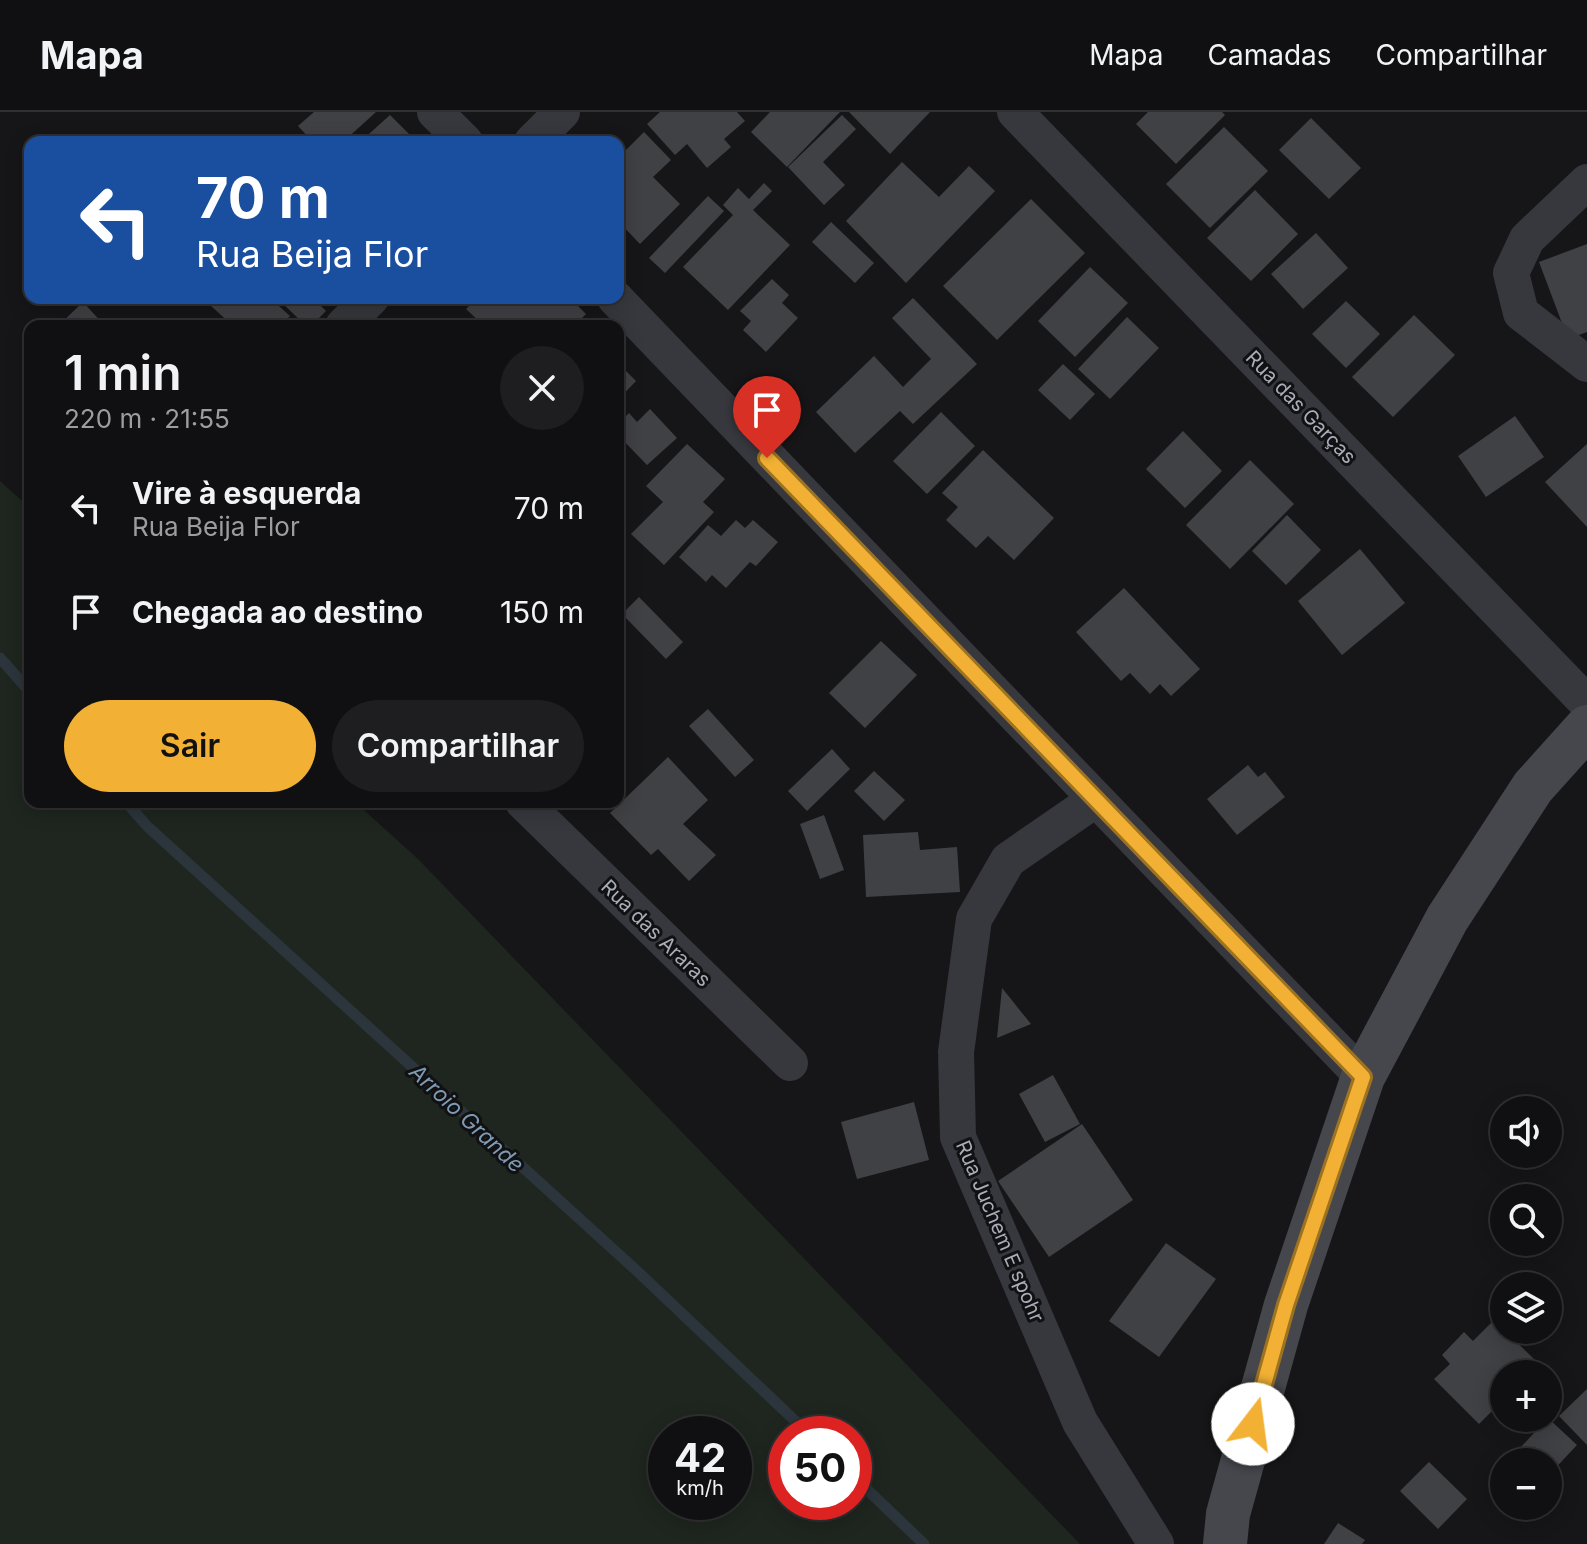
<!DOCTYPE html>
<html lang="pt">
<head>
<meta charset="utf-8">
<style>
  :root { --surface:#101012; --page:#1e1e20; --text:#f1f3f6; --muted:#9c9d9f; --line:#303032; --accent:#f2b134 }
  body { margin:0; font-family:Inter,sans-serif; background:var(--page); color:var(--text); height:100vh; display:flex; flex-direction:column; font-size:30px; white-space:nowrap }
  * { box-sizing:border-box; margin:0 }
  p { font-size:26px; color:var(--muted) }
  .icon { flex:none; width:44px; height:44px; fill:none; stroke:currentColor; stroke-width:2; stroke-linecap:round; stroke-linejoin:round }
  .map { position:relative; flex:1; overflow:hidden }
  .side { position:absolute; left:24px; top:208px; width:600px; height:488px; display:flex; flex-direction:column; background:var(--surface); border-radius:16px; box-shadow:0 4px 20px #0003,0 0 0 2px var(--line) }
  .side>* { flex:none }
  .hud { position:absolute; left:24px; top:24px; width:600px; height:168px; border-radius:16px; box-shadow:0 4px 20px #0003,0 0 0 2px var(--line); background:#1a4fa0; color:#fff; overflow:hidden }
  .buttons { position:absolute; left:1490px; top:984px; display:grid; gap:16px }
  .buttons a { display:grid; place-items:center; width:72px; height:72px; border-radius:50%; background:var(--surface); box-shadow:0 4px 20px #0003,0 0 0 2px var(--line); font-size:40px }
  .speed { position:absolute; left:648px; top:1304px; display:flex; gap:16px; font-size:40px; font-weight:700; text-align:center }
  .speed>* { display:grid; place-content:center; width:104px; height:104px; border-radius:50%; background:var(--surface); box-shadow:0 4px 20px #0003,0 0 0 2px var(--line); line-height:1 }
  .speed small { font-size:20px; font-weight:400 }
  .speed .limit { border:12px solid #d22; background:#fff; color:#111 }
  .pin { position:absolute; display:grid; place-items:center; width:68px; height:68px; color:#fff; margin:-82px -34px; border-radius:50% 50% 50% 0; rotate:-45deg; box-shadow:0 0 8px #0007 }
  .pin .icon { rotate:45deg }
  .me { position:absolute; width:88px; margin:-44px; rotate:15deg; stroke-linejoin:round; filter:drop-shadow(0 0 6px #0008) }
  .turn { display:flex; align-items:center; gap:28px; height:168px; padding:0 40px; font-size:36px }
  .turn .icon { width:104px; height:104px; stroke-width:2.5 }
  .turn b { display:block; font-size:56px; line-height:68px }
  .round { display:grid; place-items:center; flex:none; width:84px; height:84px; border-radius:42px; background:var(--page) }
  .summary { display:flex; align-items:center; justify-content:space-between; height:136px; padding:0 40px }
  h1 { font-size:48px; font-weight:600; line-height:60px }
  .action { display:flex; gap:16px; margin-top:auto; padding:16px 40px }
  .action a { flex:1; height:92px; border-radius:48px; background:var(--accent); color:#111; font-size:32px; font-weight:600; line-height:92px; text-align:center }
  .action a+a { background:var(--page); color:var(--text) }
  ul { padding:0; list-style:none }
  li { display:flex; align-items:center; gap:24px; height:104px; padding:0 40px }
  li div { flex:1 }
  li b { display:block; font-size:30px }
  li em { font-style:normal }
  header { display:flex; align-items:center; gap:48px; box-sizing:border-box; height:112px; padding:0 40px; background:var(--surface); border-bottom:2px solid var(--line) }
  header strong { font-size:38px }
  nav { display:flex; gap:44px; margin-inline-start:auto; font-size:28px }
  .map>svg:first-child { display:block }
  .green { fill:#1e261f; fill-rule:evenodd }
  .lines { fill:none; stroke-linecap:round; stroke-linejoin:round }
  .stream { stroke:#2c353c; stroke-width:11 }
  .building { fill:#404145 }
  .street { stroke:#37383d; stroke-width:36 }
  .secondary { stroke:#45474d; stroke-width:44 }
  .route-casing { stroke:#9d7322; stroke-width:20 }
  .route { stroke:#f2b134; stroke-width:14 }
  .labels { text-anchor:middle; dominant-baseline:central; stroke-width:6; stroke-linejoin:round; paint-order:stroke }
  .street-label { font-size:20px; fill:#a8adb8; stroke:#111113 }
  .water-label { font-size:22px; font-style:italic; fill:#7f9bb3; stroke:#111113 }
</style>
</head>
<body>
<header>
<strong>Mapa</strong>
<nav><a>Mapa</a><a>Camadas</a><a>Compartilhar</a></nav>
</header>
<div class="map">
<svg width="1587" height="1432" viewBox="0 0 1587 1432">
  <rect width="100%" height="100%" fill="#161618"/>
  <!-- green -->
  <path class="green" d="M0,369l30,27v294h325l63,57 662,685h-1080zM666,1322h68v68h-68zM854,1322v68h-68v-68z"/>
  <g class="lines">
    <!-- stream -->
    <g class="stream">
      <polyline points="0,546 30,580"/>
      <polyline points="126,690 147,714 636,1158 809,1322"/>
      <polyline points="854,1365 924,1432"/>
    </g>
  </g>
  <!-- building -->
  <g class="building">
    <polygon points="314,0 376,0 343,30 313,30 298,14"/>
    <polygon points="660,0 737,0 745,9 724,27 731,35 707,56 687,32 675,43 647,12"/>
    <polygon points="770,0 840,0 787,55 751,20"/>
    <polygon points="849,0 930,0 890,42"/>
    <polygon points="1148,0 1222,0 1225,3 1176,52 1136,12"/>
    <polygon points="390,3 417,30 360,30"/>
    <polygon points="842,3 856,17 823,50 845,73 824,93 788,55"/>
    <polygon points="1311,6 1361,56 1329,87 1279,38"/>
    <polygon points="1224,15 1268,59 1210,116 1166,72"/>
    <polygon points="644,20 671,48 653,65 680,92 640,132 618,109 618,46"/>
    <polygon points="902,50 939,85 969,54 995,79 906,171 846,109"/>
    <polygon points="764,71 772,79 753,98 790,133 728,198 683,155 733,103 723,93 738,76 749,87"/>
    <polygon points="1255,78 1298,122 1251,169 1207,126"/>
    <polygon points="708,84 724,99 665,161 649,146"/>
    <polygon points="1031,87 1085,141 997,228 943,174"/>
    <polygon points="831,110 874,151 855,171 812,130"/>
    <polygon points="1316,121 1348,156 1303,197 1271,162"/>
    <polygon points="1587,132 1587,220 1568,227 1539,150"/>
    <polygon points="1090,155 1128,191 1075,245 1038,209"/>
    <polygon points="772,167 789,183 782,191 798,206 766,240 743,218 751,209 740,199"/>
    <polygon points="217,186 270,186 290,204 280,214 233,214 210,193"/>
    <polygon points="277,186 313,186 326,199 311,214 306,214"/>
    <polygon points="477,186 570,186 586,202 574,214 484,214 466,197"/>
    <polygon points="913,186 977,252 913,312 900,299 855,341 816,300 874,244 903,275 931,247 892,206"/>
    <polygon points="1346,189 1380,222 1346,256 1312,222"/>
    <polygon points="83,190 105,214 58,214"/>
    <polygon points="1414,203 1455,243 1393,305 1352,265"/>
    <polygon points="1127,205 1159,236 1110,287 1078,257"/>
    <polygon points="618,251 636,269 618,288"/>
    <polygon points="1063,252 1095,282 1070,308 1038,278"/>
    <polygon points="650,297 677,326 647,353 618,323 618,312 629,301 637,310"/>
    <polygon points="941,300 975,334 927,382 893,349"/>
    <polygon points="1515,304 1544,345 1486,385 1458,344"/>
    <polygon points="1183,319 1222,359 1185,396 1146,357"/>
    <polygon points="687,332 725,367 703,390 714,400 664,453 631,422 663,390 646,374"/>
    <polygon points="1587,332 1587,415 1545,370"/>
    <polygon points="983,338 1054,406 1014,448 988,424 976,436 946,408 958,395 942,381"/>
    <polygon points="1250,348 1294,392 1230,457 1186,413"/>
    <polygon points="1287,403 1321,438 1286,473 1252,439"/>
    <polygon points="736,408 745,416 753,408 778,430 756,454 750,450 726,476 712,463 706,470 679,445 708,413 721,424"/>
    <polygon points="1360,437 1405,491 1342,543 1298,489"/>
    <polygon points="1124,476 1200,557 1171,584 1160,572 1150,582 1130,561 1121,569 1076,520"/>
    <polygon points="639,485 683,530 666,547 622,502"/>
    <polygon points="881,529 917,563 865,616 829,581"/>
    <polygon points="708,597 754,648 735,665 689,614"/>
    <polygon points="832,637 850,657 807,699 788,679"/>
    <polygon points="668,645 708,688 683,712 716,743 689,769 658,737 651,743 610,701"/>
    <polygon points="1248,653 1258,665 1265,660 1285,685 1237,723 1207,687"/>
    <polygon points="874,659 905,688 884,709 854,679"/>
    <polygon points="824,703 844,758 820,767 800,712"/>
    <polygon points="918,720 920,738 957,735 960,780 866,785 863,723"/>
    <polygon points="1002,876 1031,912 997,926"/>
    <polygon points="1053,963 1080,1012 1045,1030 1019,982"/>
    <polygon points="914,990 929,1048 857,1067 841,1010"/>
    <polygon points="1082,1012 1133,1088 1049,1145 998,1069"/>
    <polygon points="1166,1131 1216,1167 1159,1245 1109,1209"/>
    <polygon points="1494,1208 1539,1252 1529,1262 1504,1262 1504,1287 1479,1312 1434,1267 1450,1252 1442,1243 1464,1220 1473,1229"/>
    <polygon points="1587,1277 1587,1333 1559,1304"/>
    <polygon points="1548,1306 1577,1333 1548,1364 1548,1350 1507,1350"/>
    <polygon points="1429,1350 1467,1387 1438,1417 1400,1379"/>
    <polygon points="1338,1411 1365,1428 1362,1432 1324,1432"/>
  </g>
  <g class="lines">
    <!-- street -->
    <g class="street">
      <polyline points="435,0 465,30"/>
      <polyline points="1015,0 1587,591"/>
      <polyline points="532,30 562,0"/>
      <polyline points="1587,70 1527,127 1511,161 1521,201 1587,252"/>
      <polyline points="615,186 1363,965"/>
      <polyline points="343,214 371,186"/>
      <polyline points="1095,688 1008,748 974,807 956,940 958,1025 1080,1310 1156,1432"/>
      <polyline points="523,690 790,951"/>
    </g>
    <!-- secondary -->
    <polyline class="secondary" points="1225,1432 1228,1402 1286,1193 1363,965 1447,807 1533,675 1587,615"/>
  </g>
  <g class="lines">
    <defs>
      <polyline id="route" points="767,346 1363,965 1286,1193 1253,1312"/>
    </defs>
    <!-- route casing -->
    <use href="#route" class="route-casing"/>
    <!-- route -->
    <use href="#route" class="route"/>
  </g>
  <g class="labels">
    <!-- street labels -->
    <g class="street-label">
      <text transform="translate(1301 295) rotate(46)">Rua das Garças</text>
      <text transform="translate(656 821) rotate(44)">Rua das Araras</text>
      <text transform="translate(1000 1119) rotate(67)">Rua Juchem E spohr</text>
    </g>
    <!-- water labels -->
    <g class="water-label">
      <text transform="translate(467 1006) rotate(43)">Arroio Grande</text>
    </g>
  </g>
</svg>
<div class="buttons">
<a><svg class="icon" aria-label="sound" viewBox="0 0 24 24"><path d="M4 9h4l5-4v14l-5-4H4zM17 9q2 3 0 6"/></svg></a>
<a><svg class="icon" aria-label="search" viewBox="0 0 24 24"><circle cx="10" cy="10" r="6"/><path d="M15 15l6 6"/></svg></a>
<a><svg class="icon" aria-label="layers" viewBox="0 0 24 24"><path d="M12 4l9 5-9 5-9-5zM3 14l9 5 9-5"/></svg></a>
<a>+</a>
<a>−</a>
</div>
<div class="speed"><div>42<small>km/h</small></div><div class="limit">50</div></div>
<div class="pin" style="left:767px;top:346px;background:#d93025"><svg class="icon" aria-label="arrive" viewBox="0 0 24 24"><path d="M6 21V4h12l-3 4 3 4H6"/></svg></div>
<svg class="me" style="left:1253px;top:1312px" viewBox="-20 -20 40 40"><circle r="19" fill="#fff"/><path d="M0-13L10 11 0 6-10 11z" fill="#f2b134"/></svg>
<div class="hud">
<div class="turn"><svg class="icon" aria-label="left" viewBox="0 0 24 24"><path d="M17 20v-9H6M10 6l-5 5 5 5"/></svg><div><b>70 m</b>Rua Beija Flor</div></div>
</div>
<section class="side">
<div class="summary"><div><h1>1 min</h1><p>220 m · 21:55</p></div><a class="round"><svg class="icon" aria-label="close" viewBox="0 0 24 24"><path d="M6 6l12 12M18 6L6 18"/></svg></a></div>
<ul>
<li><svg class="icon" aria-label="left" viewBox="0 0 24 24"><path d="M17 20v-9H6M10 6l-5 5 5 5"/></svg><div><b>Vire à esquerda</b><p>Rua Beija Flor</p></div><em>70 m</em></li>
<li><svg class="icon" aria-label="arrive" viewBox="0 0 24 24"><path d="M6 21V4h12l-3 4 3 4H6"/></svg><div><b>Chegada ao destino</b></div><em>150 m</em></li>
</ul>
<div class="action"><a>Sair</a><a>Compartilhar</a></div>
</section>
</div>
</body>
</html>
